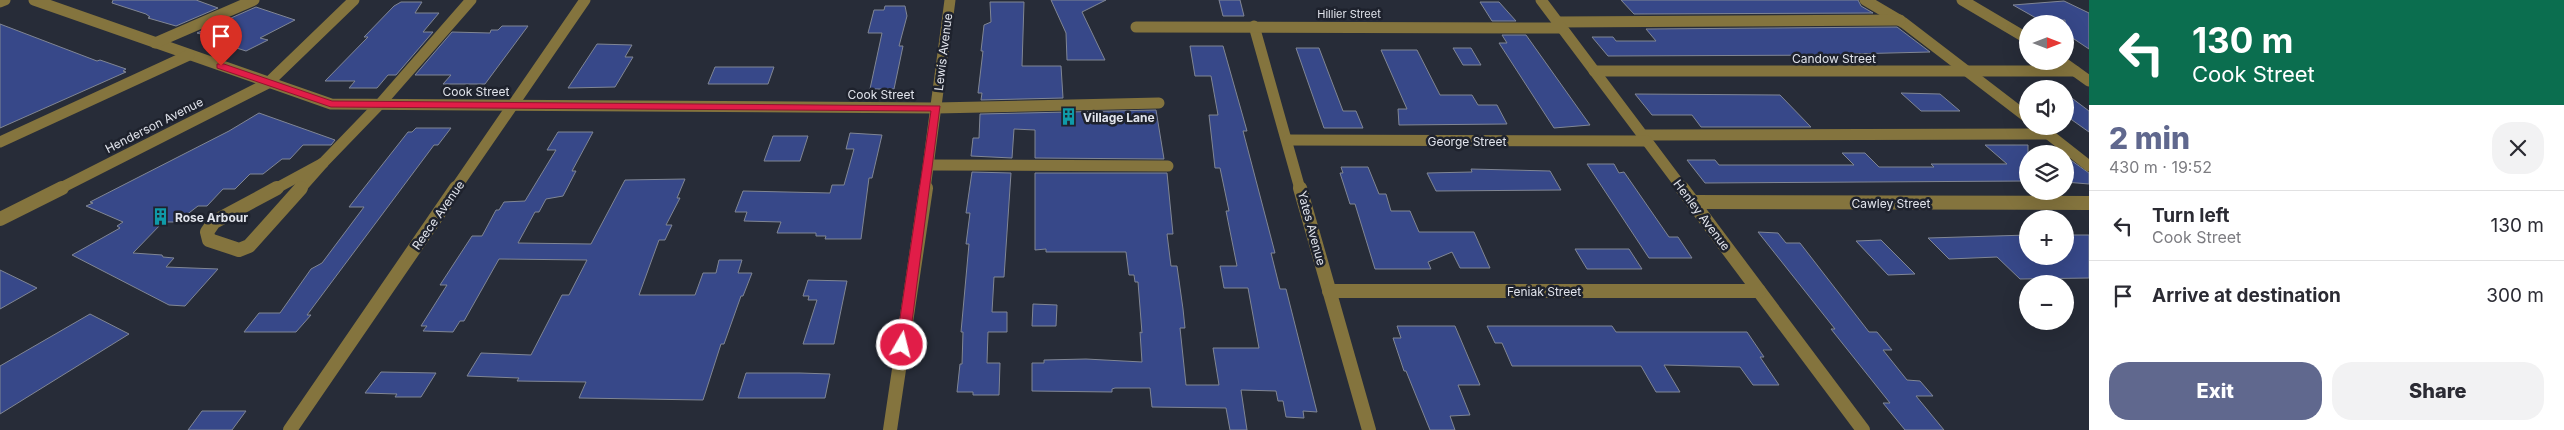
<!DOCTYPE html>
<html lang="en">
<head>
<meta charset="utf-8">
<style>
  :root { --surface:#fff; --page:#f2f2f3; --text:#2b2b33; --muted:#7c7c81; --line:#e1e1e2; --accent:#60688e }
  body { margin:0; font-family:Inter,sans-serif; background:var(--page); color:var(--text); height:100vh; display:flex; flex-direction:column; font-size:19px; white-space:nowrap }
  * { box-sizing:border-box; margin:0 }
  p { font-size:16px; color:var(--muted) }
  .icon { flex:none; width:28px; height:28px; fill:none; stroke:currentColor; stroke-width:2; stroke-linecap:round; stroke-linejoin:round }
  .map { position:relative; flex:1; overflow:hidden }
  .side { display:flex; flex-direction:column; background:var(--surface); width:475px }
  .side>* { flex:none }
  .banner { background:#0b6e4f; color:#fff; overflow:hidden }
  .needle { width:32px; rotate:90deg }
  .controls { position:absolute; left:2019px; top:15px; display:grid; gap:10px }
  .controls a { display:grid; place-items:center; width:55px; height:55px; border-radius:50%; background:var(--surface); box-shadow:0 5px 20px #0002; font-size:25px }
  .pin { position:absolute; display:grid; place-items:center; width:42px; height:42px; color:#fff; margin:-51px -21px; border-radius:50% 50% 50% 0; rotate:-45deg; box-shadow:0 0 5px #0007 }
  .pin .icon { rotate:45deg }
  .me { position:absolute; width:55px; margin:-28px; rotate:8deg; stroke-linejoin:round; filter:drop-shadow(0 0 4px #0008) }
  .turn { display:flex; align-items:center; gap:18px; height:105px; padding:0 20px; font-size:22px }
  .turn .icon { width:65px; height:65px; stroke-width:2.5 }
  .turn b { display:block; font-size:35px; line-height:42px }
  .round { display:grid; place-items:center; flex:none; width:52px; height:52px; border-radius:20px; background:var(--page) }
  .head { display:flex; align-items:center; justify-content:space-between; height:85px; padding:0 20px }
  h1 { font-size:30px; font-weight:800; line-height:38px; color:var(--accent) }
  .cta { display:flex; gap:10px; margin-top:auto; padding:10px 20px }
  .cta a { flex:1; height:58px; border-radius:20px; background:var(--accent); color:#fff; font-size:20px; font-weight:800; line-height:58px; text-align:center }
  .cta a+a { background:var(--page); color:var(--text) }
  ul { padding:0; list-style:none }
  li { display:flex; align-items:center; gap:15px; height:70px; padding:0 20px; border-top:1px solid var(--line) }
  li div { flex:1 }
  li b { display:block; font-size:19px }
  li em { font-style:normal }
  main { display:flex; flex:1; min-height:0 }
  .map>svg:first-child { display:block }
  .building { fill:#374889; stroke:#808694 }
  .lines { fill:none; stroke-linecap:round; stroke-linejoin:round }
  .minor-far1 { stroke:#84743e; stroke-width:11 }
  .minor { stroke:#84743e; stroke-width:14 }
  .route { fill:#e11d48; stroke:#92132f }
  .labels { text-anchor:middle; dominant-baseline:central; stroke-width:5; stroke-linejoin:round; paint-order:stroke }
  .far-street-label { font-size:11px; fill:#e1e4ec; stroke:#1e222d }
  .street-label { font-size:12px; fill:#e1e4ec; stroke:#1e222d }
  .poi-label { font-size:12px; font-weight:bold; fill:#e1e4ec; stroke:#1e222d; text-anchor:start }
</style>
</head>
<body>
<main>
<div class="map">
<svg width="2089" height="430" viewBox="0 0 2089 430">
  <rect width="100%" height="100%" fill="#272c38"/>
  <!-- building -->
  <g class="building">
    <polygon points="113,0 196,0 218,8 176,26 148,18 150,17 146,14 112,3"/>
    <polygon points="1051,0 1106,0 1082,12 1105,60 1067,60 1066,33"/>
    <polygon points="1219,0 1240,0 1244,16 1223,16"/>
    <polygon points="1621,0 1858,0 1861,6 1873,13 1634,14"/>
    <polygon points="2064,1 2089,13 2089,49 2065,33 2065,20 2043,22 2013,5"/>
    <polygon points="401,2 422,2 415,13 439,13 423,32 433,32 396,75 388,75 377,88 349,88 355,81 325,81 368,37 364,37 394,6"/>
    <polygon points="990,2 1024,2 1022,66 1061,66 1063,98 981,100 982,93 978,93 983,51 981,51 984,25 991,22"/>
    <polygon points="1480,2 1499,2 1516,21 1492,21"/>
    <polygon points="885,6 905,6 907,16 899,46 903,46 894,89 870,89 882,33 868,33 874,10 884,10"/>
    <polygon points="256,7 295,20 260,38 268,40 246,51 205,38 209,36 197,33"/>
    <polygon points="0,24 97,61 100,60 126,69 123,71 126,72 0,128"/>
    <polygon points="502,26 528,26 485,84 443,84 451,75 415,75 452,32 490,33 491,30 498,30"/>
    <polygon points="1897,27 1930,52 1850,54 1851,55 1608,56 1592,37 1613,37 1616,41 1656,41 1646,29"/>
    <polygon points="1502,35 1526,35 1590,125 1554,128 1499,43 1507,43"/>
    <polygon points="597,44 632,45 625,57 633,57 615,87 568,88"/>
    <polygon points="1190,46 1223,46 1247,131 1243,131 1275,253 1271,253 1280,289 1286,289 1317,412 1303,411 1304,418 1286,417 1283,401 1278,401 1276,391 1241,390 1247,430 1230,430 1226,408 1152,407 1150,388 1115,388 1112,389 1112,392 1032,391 1032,363 1044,363 1044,360 1086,359 1142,362 1140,332 1142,333 1138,282 1135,282 1134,275 1129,275 1126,252 1046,252 1046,249 1035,250 1035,173 1167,173 1173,234 1167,234 1171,266 1177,266 1183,309 1185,328 1180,328 1186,385 1219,385 1213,348 1259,348 1248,288 1224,288 1220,266 1237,266 1226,211 1229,211 1220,168 1215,168 1209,115 1218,115 1211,76 1195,76"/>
    <polygon points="1296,48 1319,48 1343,111 1356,111 1363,128 1324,128"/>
    <polygon points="1453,48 1471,48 1481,65 1463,65"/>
    <polygon points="1381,50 1417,50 1440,95 1472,95 1478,105 1497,105 1507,124 1399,125 1398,109 1407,109"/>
    <polygon points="715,67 774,67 768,84 708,84"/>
    <polygon points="1901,93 1940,94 1960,111 1921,111"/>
    <polygon points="2065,93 2089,111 2089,132 2065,115"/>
    <polygon points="1635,94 1780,95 1811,127 1701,127 1692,115 1652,115"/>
    <polygon points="1156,110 1164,159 1035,158 1035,130 1014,129 1012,158 971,156 973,138 979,138 980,114"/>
    <polygon points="259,113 335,140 331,145 303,145 290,159 282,159 263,174 250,174 235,189 223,189 207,206 198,206 177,222 163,222 133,253 162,255 163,257 174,258 166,267 218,269 185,306 169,305 72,255 120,228 117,226 123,222 86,206 93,203 90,202 229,131"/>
    <polygon points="416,128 451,128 438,145 434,145 307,315 311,315 296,332 244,332 259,313 280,313 311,269 322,263 364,207 349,207 408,132 412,132"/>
    <polygon points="558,132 593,132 572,171 576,171 563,196 546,199 539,212 535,212 518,243 591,244 625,180 685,179 677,198 680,198 666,225 672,225 665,240 659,240 639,295 695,295 703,273 716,273 719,260 742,260 738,273 752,273 743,296 741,296 724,344 721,344 703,400 579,398 586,382 517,381 519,378 467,376 481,353 531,355 562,295 569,295 587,260 499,259 464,321 460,321 453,332 423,331 427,326 421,326 447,285 440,285 472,236 482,236 496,210 499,210 504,202 525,201 556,150 547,150"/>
    <polygon points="850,133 882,135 872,178 869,178 861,239 825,239 826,236 816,236 816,233 777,233 781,222 744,221 747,212 735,212 743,191 830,193 832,185 844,185 854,149 846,149"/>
    <polygon points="773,136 808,136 800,161 764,161"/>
    <polygon points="1985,145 2028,145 2028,181 1705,183 1687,160 1715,160 1719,165 1854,165 1842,153 1865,153 1879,167 1934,167 1931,164 2007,164"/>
    <polygon points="2065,156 2089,173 2089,184 2065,182"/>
    <polygon points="1587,164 1614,164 1619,173 1624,172 1669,237 1678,237 1692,258 1649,258"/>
    <polygon points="1341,167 1368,167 1379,194 1386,194 1391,211 1410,211 1419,232 1474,232 1490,268 1460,268 1452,252 1428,262 1431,269 1375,269 1355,204 1350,204 1340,173 1343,173"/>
    <polygon points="1471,169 1550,171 1561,190 1436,191 1427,173 1472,172"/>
    <polygon points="972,172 1011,173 1004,277 994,277 992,312 1007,312 1007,332 988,332 987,363 1000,363 999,395 973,395 973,392 957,392 960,364 962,364 963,332 961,332 969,244 966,244 970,213 966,213"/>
    <polygon points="1758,232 1778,233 1786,243 1800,243 1869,332 1877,332 1892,350 1883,350 1907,380 1920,381 1933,396 1916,396 1944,430 1905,430 1883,403 1890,403 1831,329 1835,329"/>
    <polygon points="2028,235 2028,256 2065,256 2065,235 2089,235 2089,278 2020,279 1997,257 1949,259 1928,238"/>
    <polygon points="1881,240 1915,274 1888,275 1856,241"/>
    <polygon points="1575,249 1629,249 1642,269 1587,269"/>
    <polygon points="0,270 37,288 0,309"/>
    <polygon points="808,280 847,281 834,344 803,344 817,300 808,300 809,296 803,296"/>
    <polygon points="1033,304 1057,305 1056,326 1032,326"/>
    <polygon points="90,314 129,334 0,414 0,366"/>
    <polygon points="1397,326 1455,326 1480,385 1458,385 1470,415 1450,416 1455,430 1430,430 1406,371 1404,371 1393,338 1401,338"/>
    <polygon points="1487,326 1612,326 1616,332 1747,332 1764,357 1760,357 1779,385 1753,385 1740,367 1664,365 1680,392 1656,392 1641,366 1512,366 1502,343 1495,343"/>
    <polygon points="381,372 436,373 421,397 395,397 397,394 365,393"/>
    <polygon points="746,373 800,373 830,374 825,398 738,398"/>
    <polygon points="202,411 246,411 232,430 188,430"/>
  </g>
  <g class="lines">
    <!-- minor-far1 -->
    <g class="minor-far1">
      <polyline points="34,0 331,104 936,108 1159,103"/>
      <polyline points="1541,0 1683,189"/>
      <polyline points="1865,0 1904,23 2028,118"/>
      <polyline points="1962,0 2028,39"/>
      <polyline points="0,2 5,0"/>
      <polyline points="1557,22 1900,20"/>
      <polyline points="1254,26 1300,189"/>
      <polyline points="1136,27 1562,28"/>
      <polyline points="155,43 254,0"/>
      <polyline points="2061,61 2089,81"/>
      <polyline points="1594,71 2075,71"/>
      <polyline points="2042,129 2089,166"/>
      <polyline points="1642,135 2048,134"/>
      <polyline points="1288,140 1647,141"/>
      <polyline points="0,142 189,55"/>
      <polyline points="323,163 380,104 471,0"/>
      <polyline points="929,165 1168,166"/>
      <polyline points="59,189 268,83 354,0"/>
      <polyline points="275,189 323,163"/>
      <polyline points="300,189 323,163"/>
      <polyline points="455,189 585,0"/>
      <polyline points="925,189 950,0"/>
    </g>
    <!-- minor -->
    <g class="minor">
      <polyline points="277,188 214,222 207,232 209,240 239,250 249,246 301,188"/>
      <polyline points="1300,188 1369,430"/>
      <polyline points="1682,188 1863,430"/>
      <polyline points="1693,202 2089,203"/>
      <polyline points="0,219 62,188"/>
      <polyline points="1329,291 1759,291"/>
      <polyline points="290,430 456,188"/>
      <polyline points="890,430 926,188"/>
    </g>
  </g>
  <!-- route -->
  <polygon class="route" points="217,64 224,64 332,101 940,106 909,345 902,350 896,345 931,111 331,107 217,68"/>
  <!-- icons -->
  <defs>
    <symbol id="building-bare" viewBox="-9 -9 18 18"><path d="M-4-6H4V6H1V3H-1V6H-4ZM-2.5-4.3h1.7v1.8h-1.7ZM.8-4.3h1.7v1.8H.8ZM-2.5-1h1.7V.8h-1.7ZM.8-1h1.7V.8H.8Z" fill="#0f9aa8" stroke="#1e222d" stroke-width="2.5" paint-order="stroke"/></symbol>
  </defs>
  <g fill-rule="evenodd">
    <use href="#building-bare" x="1056" y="104" width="25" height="25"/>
    <use href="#building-bare" x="148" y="204" width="25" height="25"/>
  </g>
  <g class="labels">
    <!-- far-street labels -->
    <g class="far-street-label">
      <text x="1349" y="14">Hillier Street</text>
    </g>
    <!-- street labels -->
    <g class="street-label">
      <text transform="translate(943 52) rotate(-83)">Lewis Avenue</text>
      <text x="1834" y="58">Candow Street</text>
      <text x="476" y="91">Cook Street</text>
      <text x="881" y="94">Cook Street</text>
      <text transform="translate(154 125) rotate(-27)">Henderson Avenue</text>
      <text x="1467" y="141">George Street</text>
      <text x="1891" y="203">Cawley Street</text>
      <text transform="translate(438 215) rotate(-55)">Reece Avenue</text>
      <text transform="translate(1702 215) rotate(53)">Henley Avenue</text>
      <text transform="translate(1312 228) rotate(75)">Yates Avenue</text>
      <text x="1544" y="291">Feniak Street</text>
    </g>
    <!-- poi labels -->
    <g class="poi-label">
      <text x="1083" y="117">Village Lane</text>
      <text x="175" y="217">Rose Arbour</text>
    </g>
  </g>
</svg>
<div class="controls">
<a><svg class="needle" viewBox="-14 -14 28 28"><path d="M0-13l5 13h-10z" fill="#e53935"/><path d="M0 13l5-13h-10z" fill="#7c7c81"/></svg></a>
<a><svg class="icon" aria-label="sound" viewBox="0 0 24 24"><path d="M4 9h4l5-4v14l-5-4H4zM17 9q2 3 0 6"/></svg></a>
<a><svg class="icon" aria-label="layers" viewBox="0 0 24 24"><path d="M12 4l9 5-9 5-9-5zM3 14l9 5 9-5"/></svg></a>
<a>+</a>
<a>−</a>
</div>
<div class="pin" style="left:221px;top:66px;background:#d93025"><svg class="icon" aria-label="arrive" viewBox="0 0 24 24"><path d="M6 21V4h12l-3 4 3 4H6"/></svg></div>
<svg class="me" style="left:902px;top:345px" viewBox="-20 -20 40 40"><circle r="17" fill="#e11d48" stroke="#fff" stroke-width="3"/><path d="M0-11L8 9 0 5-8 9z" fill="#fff"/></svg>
</div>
<section class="side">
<div class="banner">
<div class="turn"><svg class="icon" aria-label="left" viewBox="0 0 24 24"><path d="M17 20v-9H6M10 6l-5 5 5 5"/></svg><div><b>130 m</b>Cook Street</div></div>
</div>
<div class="head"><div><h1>2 min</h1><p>430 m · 19:52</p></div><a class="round"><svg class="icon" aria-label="close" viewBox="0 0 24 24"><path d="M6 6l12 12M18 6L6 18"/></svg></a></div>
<ul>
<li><svg class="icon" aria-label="left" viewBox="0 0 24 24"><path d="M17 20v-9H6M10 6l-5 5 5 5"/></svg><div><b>Turn left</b><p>Cook Street</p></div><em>130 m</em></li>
<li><svg class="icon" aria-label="arrive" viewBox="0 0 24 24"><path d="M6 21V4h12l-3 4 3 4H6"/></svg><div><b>Arrive at destination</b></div><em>300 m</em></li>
</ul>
<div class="cta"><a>Exit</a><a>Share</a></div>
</section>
</main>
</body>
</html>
